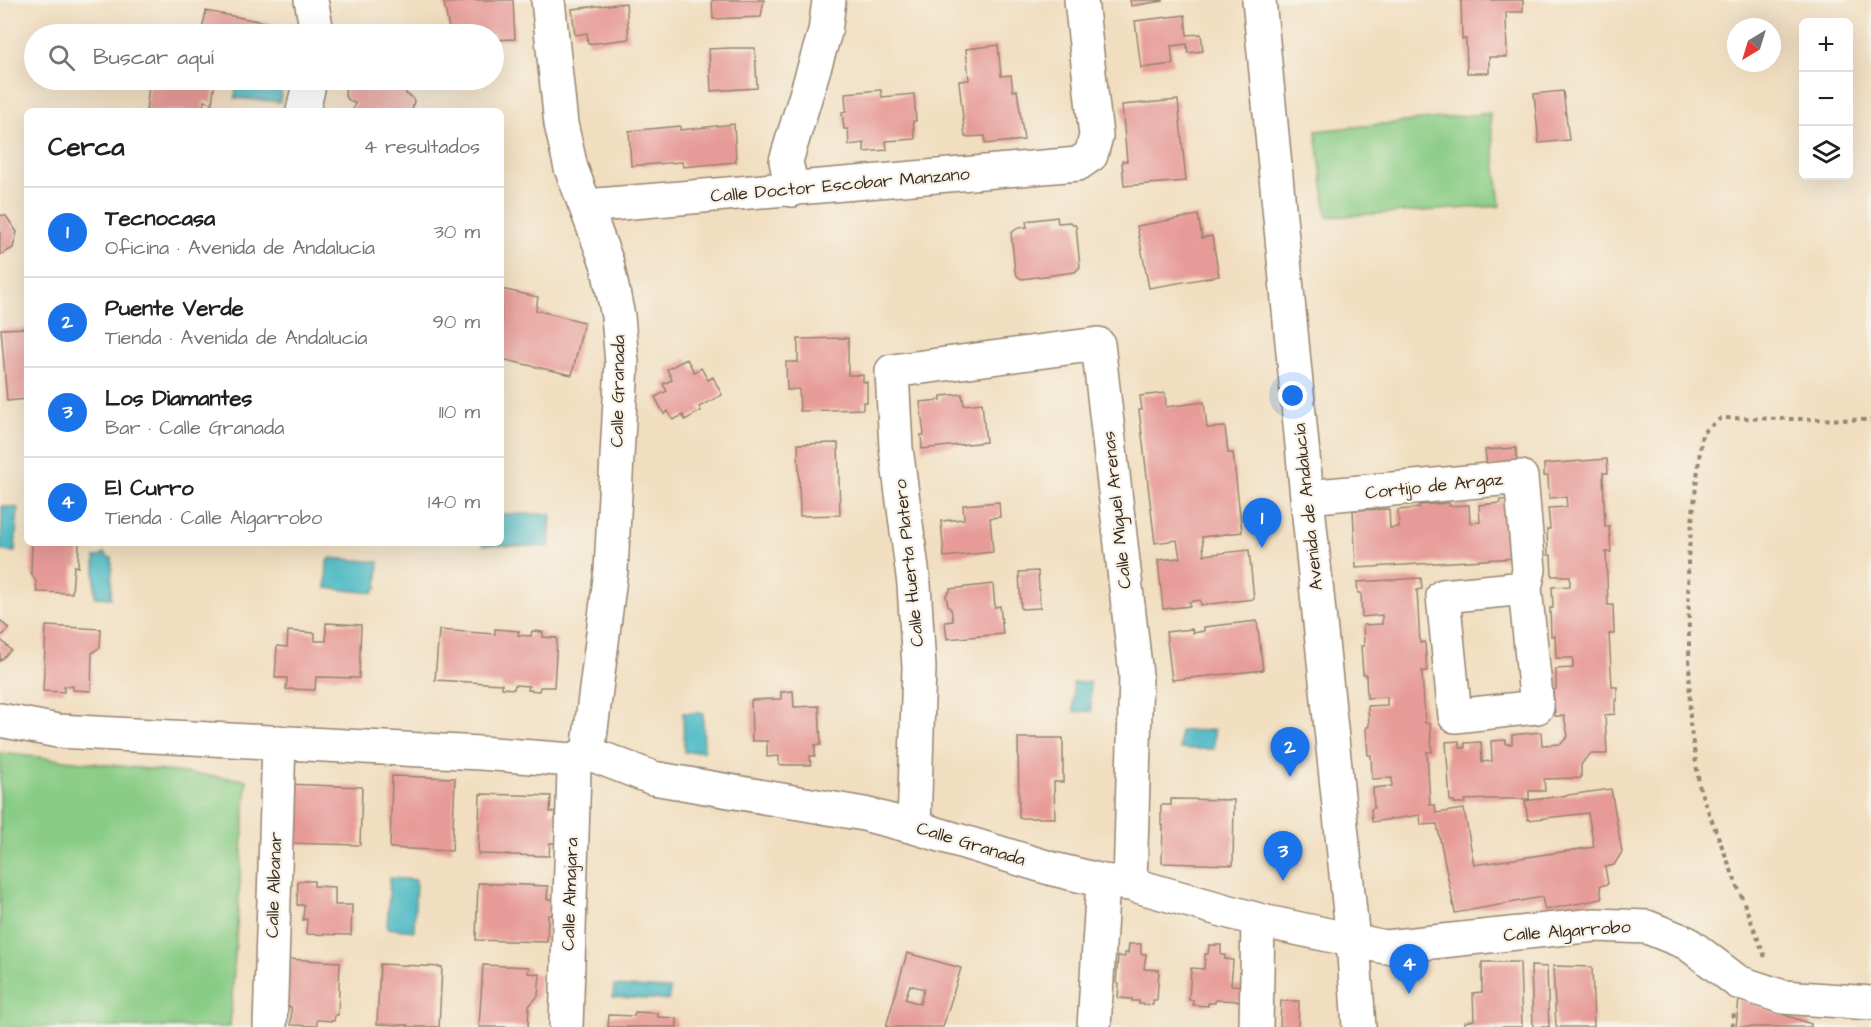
<!DOCTYPE html>
<html lang="es">
<head>
<meta charset="utf-8">
<style>
	:root { --surface:#fff; --page:#f2f2f2; --text:#202124; --muted:#757577; --line:#e0e0e0; --accent:#1a73e8 }
	body { margin:0; font-family:"Architects Daughter",sans-serif; background:var(--page); color:var(--text) }
	.controls { position:absolute; right:18px; top:18px; display:grid; overflow:hidden; border-radius:9px; box-shadow:0 6px 24px #0002 }
	.controls button { width:54px; height:54px; display:grid; place-items:center; padding:0; border:0; border-bottom:2px solid var(--line); background:var(--surface); color:var(--text); font:30px sans-serif }
	.compass { position:absolute; left:1727px; top:18px; width:54px; height:54px; border-radius:50%; background:var(--surface); box-shadow:0 6px 24px #0002; rotate:218deg }
	.you { position:absolute; left:1293px; top:396px; width:21px; height:21px; margin:-15px; border:4px solid #fff; border-radius:50%; background:#1a73e8; box-shadow:0 0 0 9px #1a73e833 }
	.badge { display:grid; place-items:center; width:39px; height:39px; border-radius:50%; background:var(--accent); color:#fff; font-size:20px; font-weight:700 }
	.pin { position:absolute; translate:-50% -50px; filter:drop-shadow(0 2px 3px #0008) }
	.pin::after { content:''; position:absolute; top:32px; width:21px; height:18px; background:inherit; clip-path:polygon(0 0,100% 0,50% 100%) }
	.list { margin:0; padding:0; list-style:none }
	h2 { display:flex; justify-content:space-between; align-items:center; height:78px; margin:0; padding:0 24px; font-size:26px }
	h2 small { font-size:20px; font-weight:400; color:var(--muted) }
	.list li { display:grid; grid-template-columns:39px 1fr auto; gap:18px; align-items:center; box-sizing:border-box; height:90px; padding:0 24px; border-top:2px solid var(--line) }
	.list b { display:block; font-size:22px; white-space:nowrap }
	.list p { margin:0; font-size:20px; white-space:nowrap; color:var(--muted) }
	.list em { font-size:20px; font-style:normal; color:var(--muted) }
	.icon { flex:none; width:33px; height:33px; fill:none; stroke:currentColor; stroke-width:2; stroke-linecap:round; stroke-linejoin:round }
	.map { position:relative; flex:none; width:1871px; height:1027px; overflow:hidden }
	.search { position:absolute; background:var(--surface); box-shadow:0 6px 24px #0002; left:24px; top:24px; width:480px; height:66px; display:flex; align-items:center; gap:15px; box-sizing:border-box; padding:0 21px; border-radius:33px; color:var(--muted); font-size:22px }
	.panel { position:absolute; background:var(--surface); box-shadow:0 6px 24px #0002; left:24px; top:108px; width:480px; height:438px; border-radius:9px }
	.map>svg:first-child { display:block }
</style>
</head>
<body>
<div class="map">
<svg width="1871" height="1027" viewBox="0 0 1871 1027">
	<rect width="100%" height="100%" fill="#f7f3e8"/>
	<filter id="ink" filterUnits="userSpaceOnUse"><feTurbulence type="fractalNoise" baseFrequency=".0167" numOctaves="2"/><feDisplacementMap in="SourceGraphic" scale="12" xChannelSelector="R" yChannelSelector="G"/><feConvolveMatrix kernelMatrix="1 2 1 2 8 2 1 2 1" color-interpolation-filters="sRGB"/></filter>
	<filter id="wash" filterUnits="userSpaceOnUse"><feTurbulence type="fractalNoise" baseFrequency=".008" numOctaves="4" result="noise"/><feDisplacementMap in="SourceGraphic" scale="24" xChannelSelector="R" yChannelSelector="G"/><feGaussianBlur stdDeviation="1.35" result="paint"/><feColorMatrix in="noise" values="0 0 0 0 0 0 0 0 0 0 0 0 0 0 0 0 0 1.4 0 .05"/><feComposite in="paint" operator="in"/></filter>
	<g filter="url(#wash)">
		<rect width="100%" height="100%" fill="#f1dec0"/>
		<path fill="#89cc85" stroke="#627b52" stroke-width="1.5" d="M1490,113L1500,206L1327,217L1316,131Z
			M0,753L247,780L230,1027H0Z"/>
		<path fill="#4bb9c4" stroke="#437271" stroke-width="1.5" d="M237,80L282,84L280,102L235,98Z
			M2,506L18,508L15,552L1,551Z
			M501,514H551L549,547L483,545V543H501Z
			M104,553L108,557L112,558L111,598L95,597V557H100Z
			M330,558L379,562L377,589H374V593L326,588L327,561H330Z
			M1090,682L1091,711L1074,712L1073,683Z
			M683,713H703L704,751L684,752Z
			M1214,730V749H1180V731Z
			M390,878L416,880L414,931L387,928Z
			M614,986L670,989L669,1000L613,997Z"/>
		<g id="blocks">
			<path fill="#e79b98" fill-rule="evenodd" d="M465,0H513L515,39L494,40V34H450L444,3L465,2Z
				M712,0H764L761,17L713,19Z
				M1130,0H1163V1L1131,6Z
				M1461,0H1523V12H1506L1507,57H1489V73H1467L1466,39H1462Z
				M626,3L629,39L588,44L587,33L575,35L572,9Z
				M206,11L279,25L278,34H201Z
				M1185,15L1187,35L1201,34L1203,51L1188,53L1187,44L1171,46L1173,64L1141,68L1135,21Z
				M998,45L1001,76L1011,75L1013,91L1017,90L1024,140L985,144V136L965,137L959,81L969,80L966,49Z
				M730,48H755L757,88L711,91L709,49Z
				M165,80H202L215,81L212,103L204,101L203,111H146L149,85L164,87Z
				M346,80H406V94L412,97L414,101L412,111H353L355,103L351,102L345,96Z
				M881,90L882,97L914,94L916,121H913L915,139L886,141L887,150L864,152V143L849,145L848,129H844L842,112L846,111L845,93Z
				M1563,91L1569,140L1539,143L1534,94Z
				M1178,100L1186,181L1124,186L1122,161H1127L1122,105Z
				M734,124L736,162L683,167L682,162L631,166L629,131L680,126V130Z
				M0,215L6,216L17,232L13,248L0,255Z
				M1198,215L1202,238L1212,236L1219,276L1149,288L1137,226Z
				M1057,217L1058,223L1070,222L1076,226L1080,267L1075,272L1022,279L1018,277L1015,271L1011,233L1018,228L1027,227L1026,221Z
				M501,289L538,297L536,310L584,322L572,375L501,359Z
				M27,328V399L7,401L1,329Z
				M848,338V375H863V382H867V402H863V409L800,411L799,389L787,390L786,362H798V339Z
				M687,359L694,372L701,368L708,380L713,377L722,395L699,407L701,411L685,420L683,415L673,420L668,411L664,414L655,397L667,391L663,384L672,380L667,369Z
				M1165,393L1166,407L1204,402L1207,428L1225,427L1228,453H1233L1242,532L1202,537L1204,555L1249,550L1254,599L1201,605L1200,600L1189,602L1190,606L1163,609L1158,560L1180,558L1177,540L1155,543L1139,410H1142L1140,396Z
				M962,394L964,405L982,403L986,442L922,449L921,435H924L920,402L941,400V396Z
				M838,443L840,515L800,516L798,444Z
				M1516,448L1517,466L1487,468L1485,450Z
				M1607,459L1608,473H1603L1605,527L1609,526L1611,552H1606L1608,605H1613L1614,634H1609L1612,687H1617V701H1615V714L1605,715L1607,754H1591L1586,758L1581,765V778L1544,779L1545,791H1529V799H1489L1465,800V803H1454V801H1450L1446,742L1459,741L1460,748H1465V743L1481,742L1482,762L1492,761L1491,741L1506,740V744H1512V735L1541,732L1542,745L1561,744L1568,736L1564,716H1555L1553,690L1556,689V669L1573,668V658H1556L1555,636H1551L1550,608H1553L1552,587L1570,586V576H1552L1551,555H1548L1547,529H1550L1548,508L1567,507L1566,497L1549,498L1548,476H1544V464Z
				M1500,500H1513L1516,558L1356,568L1353,510L1389,509L1390,528L1399,527L1398,510L1419,508V505L1449,503V506L1469,505L1470,523L1480,522L1479,505L1500,503Z
				M999,502L1000,517L990,518L993,552L944,557L941,521L964,519L963,505Z
				M32,543H79L78,567L74,566L72,593L37,592L36,582L31,573Z
				M1038,571L1040,608L1021,609L1019,572Z
				M1421,578L1422,589L1417,590L1420,643L1425,642L1427,671H1422L1425,723L1430,724L1432,752H1427L1430,805H1435L1436,813L1464,809L1474,865L1594,847L1588,813L1528,820L1525,801L1611,789L1622,852L1614,865L1605,867L1608,884L1600,886L1602,899L1545,910L1542,897L1455,913L1437,824L1421,825L1420,815L1372,822L1371,809L1374,808L1373,788L1392,786V778L1372,779L1371,755H1368L1366,727H1369L1368,706L1387,705V697L1367,698L1366,674H1363L1361,646H1364L1363,625L1382,624V615L1362,617L1361,593H1358L1357,582Z
				M993,584L995,607L1000,606L1003,634L947,639L945,622L953,621L951,609L948,606L946,595L950,591V589Z
				M0,620L9,629L0,637Z
				M1257,621L1263,670L1172,680L1166,632L1192,629L1193,633L1204,631V627Z
				M326,623L361,625L359,678L316,677L315,690L286,689L287,678H275L277,646L287,647L288,631L315,633V641H326Z
				M46,626L101,629L100,647L92,653L91,691L73,690V686H64V692L43,691Z
				M495,629L519,631L518,635L531,636L532,631L543,632V637L557,638L554,687H540L539,691L528,690L529,686L515,685L514,689L502,688V684L435,680L439,630L495,634Z
				M0,639L11,650L0,661Z
				M793,691L794,707L819,706L821,745H815V756H810L811,765H779V756L767,757V741H752L751,700L781,699V692Z
				M1018,738H1063V782H1054L1055,818H1019Z
				M392,776L455,778L452,851L390,848Z
				M285,784L362,787L360,845L283,843Z
				M480,794L551,796L550,812H557L556,843H550L549,856L478,854Z
				M1171,799L1234,800L1233,865L1162,863L1163,825H1161V805H1171Z
				M298,881H314V886L335,887V905H352L351,935L306,934L307,919L303,920L304,905H297Z
				M478,883L548,886L547,899H554L553,915H548L547,942L476,940Z
				M1129,944H1141V954H1146L1144,969L1159,970L1157,1000H1153V1005L1139,1004V1001H1132V999L1118,998L1119,984L1116,983L1118,956L1125,957V953H1128Z
				M1209,945H1221V955H1225V959L1233,960L1231,985L1246,986L1245,1001L1215,1000V1003H1208V1006L1193,1005V1000H1189L1191,968L1204,969L1205,954H1208Z
				M907,953L961,968L943,1027H886ZM910,985L924,989L920,1004L905,999Z
				M287,959L340,962L338,1015H335L334,1021L317,1020V1026L291,1025V1007L281,1006Z
				M1482,962H1520L1522,1027H1465V1022L1474,1020L1473,993L1482,992Z
				M380,964L442,967L439,1027H407L408,1025L377,1024Z
				M483,965L529,967L528,973L540,974L538,996L529,1006L528,1027H479Z
				M1531,966L1547,967L1549,1027H1533Z
				M1553,966L1592,967L1594,1027H1556Z
				M1739,999L1811,1024V1027H1736Z
				M1281,1001H1299L1298,1027H1280Z
				M635,1012L658,1013V1017L677,1018V1027H608L609,1015L634,1016Z"/>
		</g>
	</g>
	<g filter="url(#ink)">
		<use href="#blocks" fill-opacity="0" stroke="#96846f" stroke-width="1.5"/>
		<g fill="none" stroke-linecap="round" stroke-linejoin="round">
			<defs>
				<path id="minor" d="M311,0L316,26L315,34
					M548,0L561,124L571,168L607,263L618,316L622,363L611,570L588,753
					M1259,0L1307,497L1353,941L1359,1027
					M303,111L310,80
					M792,190L786,161L825,32L829,0
					M586,206L1078,164L1091,155L1096,136L1081,0
					M1307,497L1521,477L1529,570L1525,588L1537,707L1455,716L1443,596L1525,588
					M0,720L58,731L480,753L572,760L588,753L653,778L864,814L914,827L1053,869L1103,881L1130,884L1262,921L1385,947L1595,925L1647,927L1687,943L1738,982L1783,997L1871,1003
					M914,827L919,667L914,584L896,448L892,371L1098,344L1136,675L1130,884
					M270,1027L279,742
					M566,1027L574,771L572,760
					M1094,1027L1103,881
					M1256,1027L1258,920"/>
			</defs>
			<use href="#minor" stroke="#96846f" stroke-width="36"/>
			<path stroke="#96846f" stroke-width="4" stroke-dasharray="4.5 4.5" stroke-linecap="butt" d="M1765,957L1700,790L1690,723L1688,558L1702,433L1721,418L1871,420
				M1732,1027L1734,1013"/>
			<use href="#minor" stroke="#fff" stroke-width="33"/>
		</g>
	</g>
	<g text-anchor="middle" dominant-baseline="central" stroke-width="4.5" stroke-linejoin="round" paint-order="stroke">
		<g font-size="18" fill="#3b2a1e" stroke="#f7f3e8">
			<text transform="translate(840 185) rotate(-5)">Calle Doctor Escobar Manzano</text>
			<text transform="translate(618 391) rotate(-89)">Calle Granada</text>
			<text transform="translate(1434 486) rotate(-6)">Cortijo de Argaz</text>
			<text transform="translate(1308 507) rotate(-96)">Avenida de Andalucía</text>
			<text transform="translate(1117 510) rotate(-96)">Calle Miguel Arenas</text>
			<text transform="translate(909 563) rotate(-96)">Calle Huerta Platero</text>
			<text transform="translate(971 844) rotate(17)">Calle Granada</text>
			<text transform="translate(274 885) rotate(-88)">Calle Albanar</text>
			<text transform="translate(570 894) rotate(-88)">Calle Almajara</text>
			<text transform="translate(1567 931) rotate(-4)">Calle Algarrobo</text>
		</g>
	</g>
</svg>
<div class="controls">
<button>+</button>
<button>−</button>
<button><svg class="icon" aria-label="layers" viewBox="0 0 24 24"><path d="M12 4l9 5-9 5-9-5zM3 14l9 5 9-5"/></svg></button>
</div>
<svg class="compass" viewBox="-18 -18 36 36"><path d="M0-13l5 13h-10z" fill="#e53935"/><path d="M0 13l5-13h-10z" fill="#757577"/></svg>
<div class="you"></div>
<div class="pin badge" style="left:1262px;top:548px">1</div>
<div class="pin badge" style="left:1290px;top:777px">2</div>
<div class="pin badge" style="left:1283px;top:881px">3</div>
<div class="pin badge" style="left:1409px;top:994px">4</div>
<div class="search"><svg class="icon" aria-label="search" viewBox="0 0 24 24"><circle cx="10" cy="10" r="6"/><path d="M15 15l6 6"/></svg>Buscar aquí</div>
<section class="panel">
<h2>Cerca<small>4 resultados</small></h2>
<ul class="list">
<li><span class="badge">1</span><div><b>Tecnocasa</b><p>Oficina · Avenida de Andalucía</p></div><em>30 m</em></li>
<li><span class="badge">2</span><div><b>Puente Verde</b><p>Tienda · Avenida de Andalucía</p></div><em>90 m</em></li>
<li><span class="badge">3</span><div><b>Los Diamantes</b><p>Bar · Calle Granada</p></div><em>110 m</em></li>
<li><span class="badge">4</span><div><b>El Curro</b><p>Tienda · Calle Algarrobo</p></div><em>140 m</em></li>
</ul>
</section>
</div>
</body>
</html>
